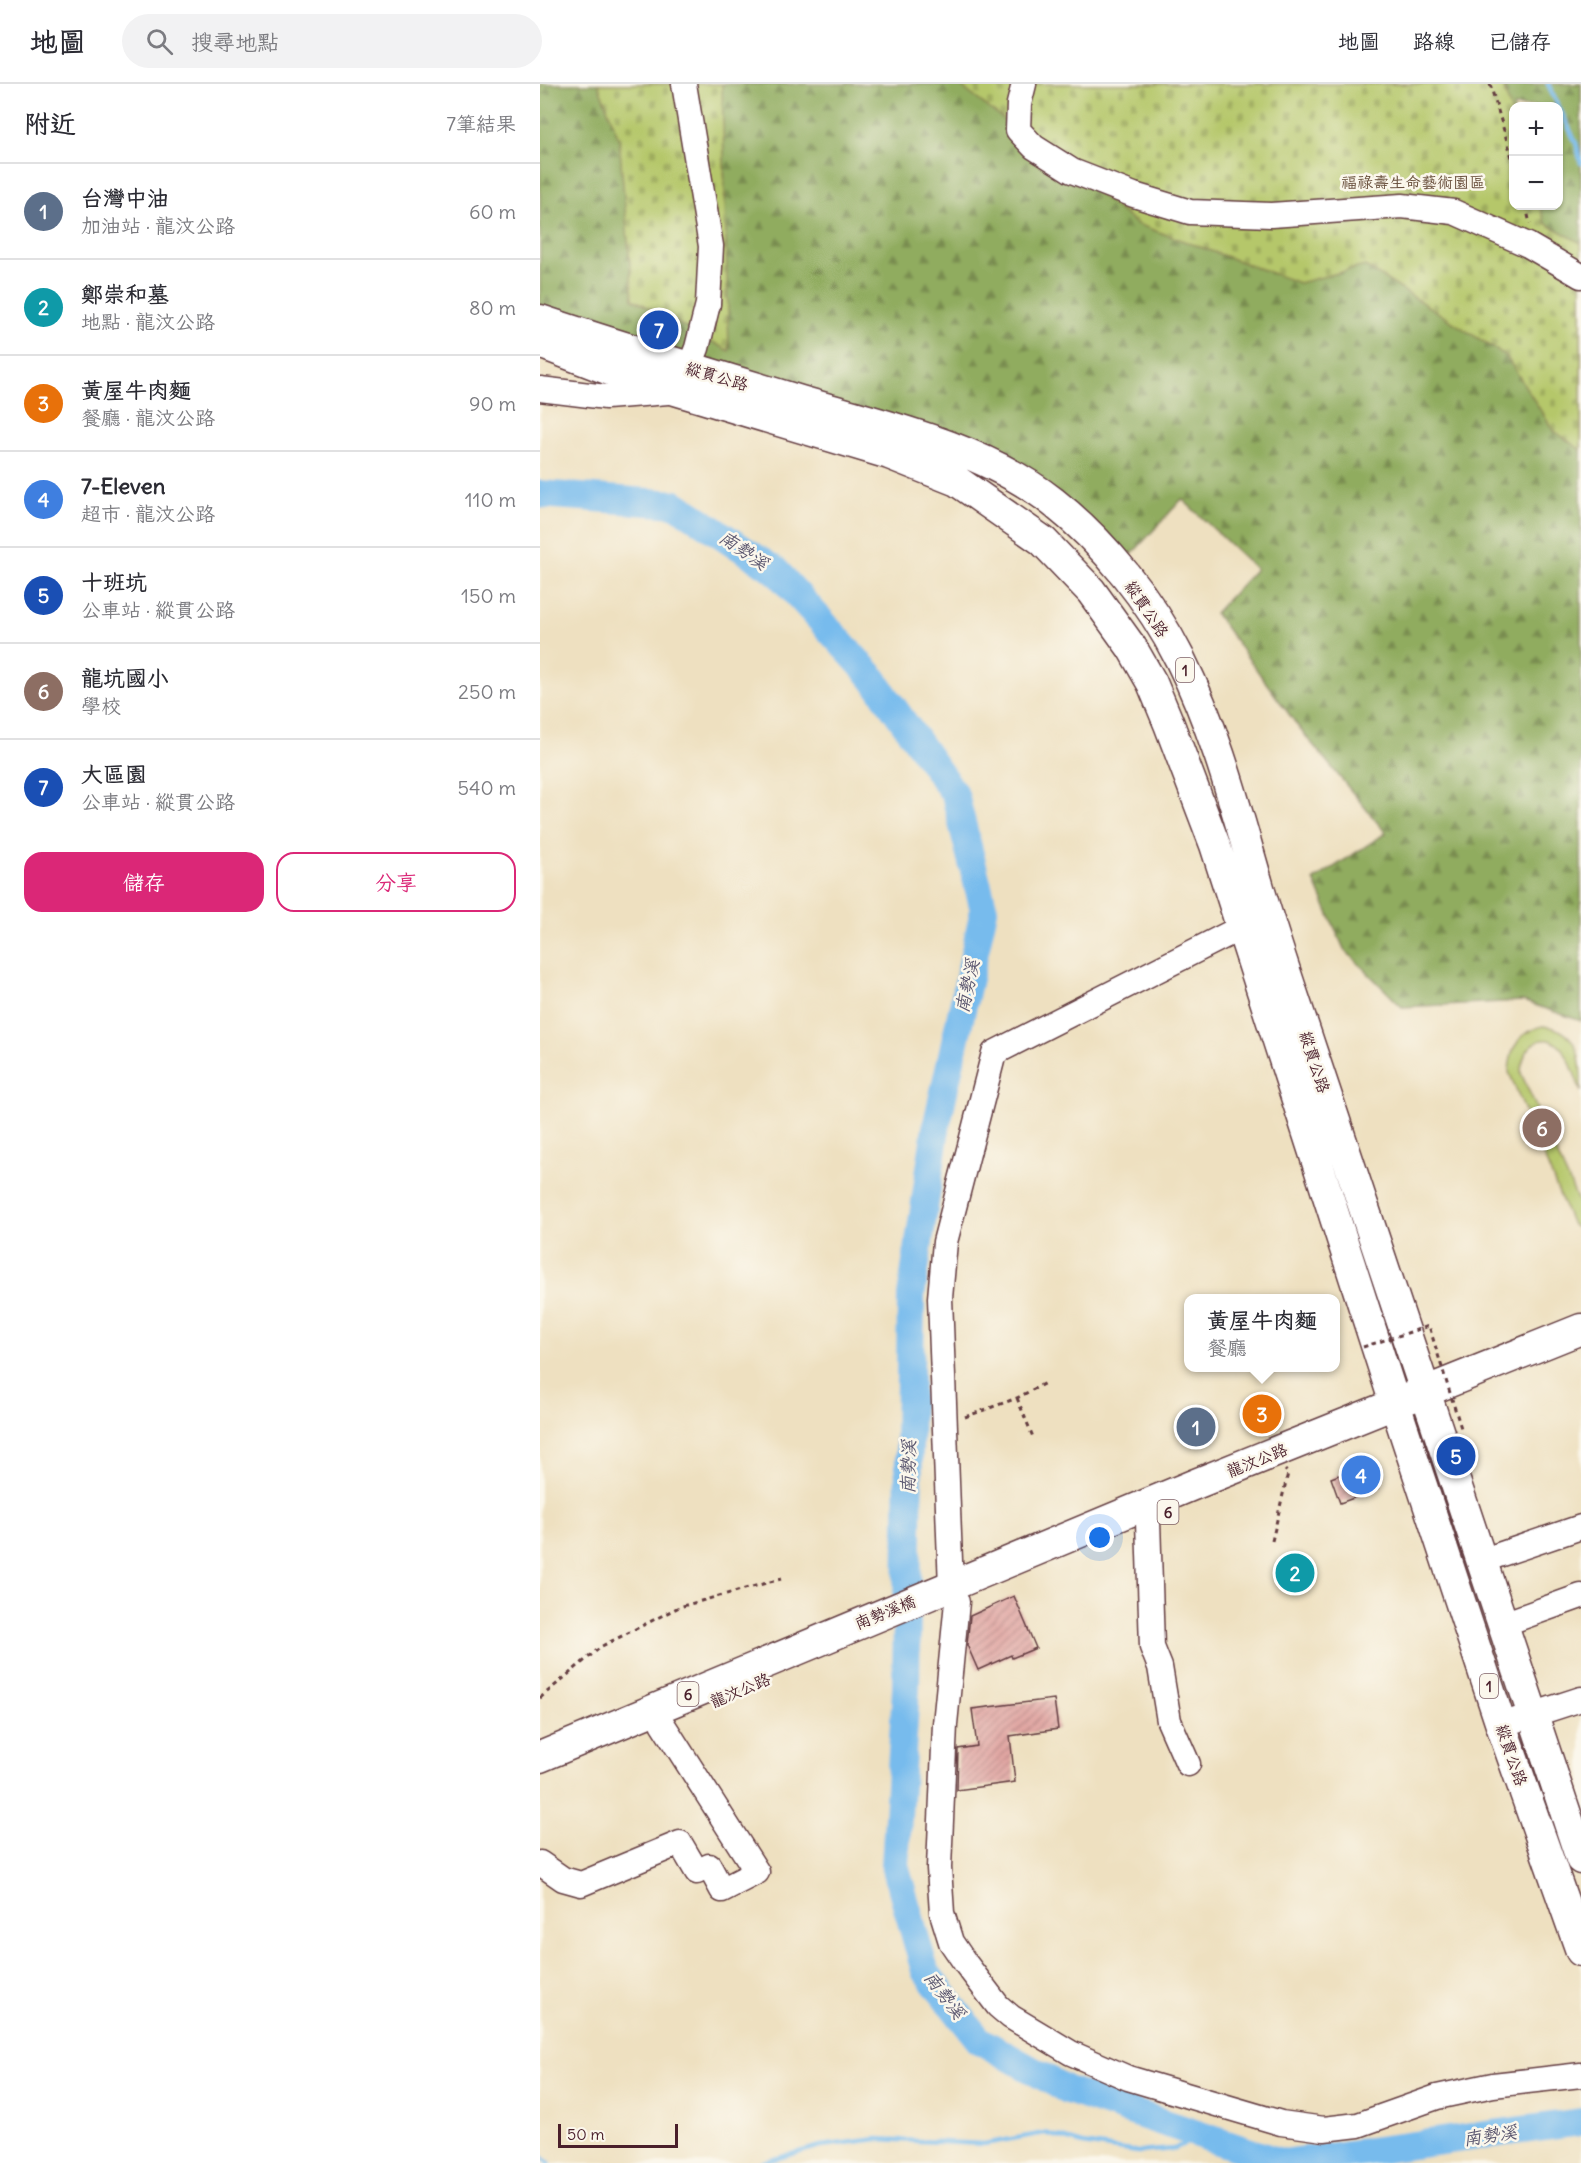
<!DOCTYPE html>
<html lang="zh-TW">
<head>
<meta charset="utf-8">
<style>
	:root { --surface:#fff; --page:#f2f2f3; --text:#2b2b33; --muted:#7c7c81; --line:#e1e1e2; --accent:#db2777 }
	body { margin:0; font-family:Delius,"LXGW WenKai TC",sans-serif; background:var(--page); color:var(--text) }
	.controls { position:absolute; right:18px; top:18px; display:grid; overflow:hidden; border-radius:12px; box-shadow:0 2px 4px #0004 }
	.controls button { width:54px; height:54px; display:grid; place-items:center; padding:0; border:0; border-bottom:2px solid var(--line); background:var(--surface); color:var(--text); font:30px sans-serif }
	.scale { position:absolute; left:18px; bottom:15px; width:120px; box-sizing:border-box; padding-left:6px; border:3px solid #4a1f2b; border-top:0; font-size:16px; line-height:21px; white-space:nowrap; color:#4a1f2b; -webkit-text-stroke:4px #fbf7ec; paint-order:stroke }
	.you { position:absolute; left:560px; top:1454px; width:21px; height:21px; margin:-15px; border:4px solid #fff; border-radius:50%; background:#1a73e8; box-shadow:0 0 0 9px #1a73e833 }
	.badge { display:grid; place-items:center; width:39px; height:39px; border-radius:50%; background:var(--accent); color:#fff; font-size:20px; font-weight:700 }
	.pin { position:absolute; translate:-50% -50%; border:3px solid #fff; box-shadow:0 2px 6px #0006 }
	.popup { position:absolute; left:644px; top:1210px; width:156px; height:78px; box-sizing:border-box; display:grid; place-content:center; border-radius:12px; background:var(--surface); filter:drop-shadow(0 2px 4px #0005); font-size:20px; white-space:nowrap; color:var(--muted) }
	.popup b { font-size:22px; color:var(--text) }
	.popup::after { content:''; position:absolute; left:50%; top:100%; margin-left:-12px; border:12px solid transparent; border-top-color:var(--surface) }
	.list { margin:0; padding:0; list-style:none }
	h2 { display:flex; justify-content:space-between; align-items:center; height:78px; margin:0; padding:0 24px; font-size:26px }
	h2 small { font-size:20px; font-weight:400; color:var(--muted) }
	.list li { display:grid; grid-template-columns:39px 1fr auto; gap:18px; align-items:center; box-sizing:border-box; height:96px; padding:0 24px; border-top:2px solid var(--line) }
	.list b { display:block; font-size:22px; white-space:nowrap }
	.list p { margin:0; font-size:20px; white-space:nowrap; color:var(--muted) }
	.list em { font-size:20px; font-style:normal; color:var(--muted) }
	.actions { display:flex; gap:12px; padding:18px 24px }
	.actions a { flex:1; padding:14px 0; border:2px solid var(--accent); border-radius:18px; text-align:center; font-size:21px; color:var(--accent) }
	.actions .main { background:var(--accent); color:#fff }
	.icon { flex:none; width:33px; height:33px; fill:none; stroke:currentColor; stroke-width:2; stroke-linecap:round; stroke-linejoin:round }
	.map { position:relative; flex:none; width:1041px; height:2079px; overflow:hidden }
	header { display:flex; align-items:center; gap:36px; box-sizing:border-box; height:84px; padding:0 30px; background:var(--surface); border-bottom:2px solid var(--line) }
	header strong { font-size:28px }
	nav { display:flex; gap:33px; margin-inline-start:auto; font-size:21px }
	.search { width:420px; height:54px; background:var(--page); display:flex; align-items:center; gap:15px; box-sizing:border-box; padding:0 21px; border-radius:33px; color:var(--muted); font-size:22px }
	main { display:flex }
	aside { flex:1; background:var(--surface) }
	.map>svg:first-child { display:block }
</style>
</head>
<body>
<header>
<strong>地圖</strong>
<div class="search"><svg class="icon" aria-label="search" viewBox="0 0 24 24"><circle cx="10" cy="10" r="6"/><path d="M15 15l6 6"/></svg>搜尋地點</div>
<nav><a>地圖</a><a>路線</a><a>已儲存</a></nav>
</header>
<main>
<aside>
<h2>附近<small>7筆結果</small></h2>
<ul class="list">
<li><span class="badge" style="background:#5c6f8a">1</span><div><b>台灣中油</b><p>加油站 · 龍汶公路</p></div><em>60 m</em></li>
<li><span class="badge" style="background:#0f9aa8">2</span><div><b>鄭崇和墓</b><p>地點 · 龍汶公路</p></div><em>80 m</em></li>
<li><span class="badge" style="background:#e8710a">3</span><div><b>黃屋牛肉麵</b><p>餐廳 · 龍汶公路</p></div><em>90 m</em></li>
<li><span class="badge" style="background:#3f7fe0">4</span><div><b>7-Eleven</b><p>超市 · 龍汶公路</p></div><em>110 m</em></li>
<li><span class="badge" style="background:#1a4fb4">5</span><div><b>十班坑</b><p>公車站 · 縱貫公路</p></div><em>150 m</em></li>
<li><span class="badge" style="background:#8d6e63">6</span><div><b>龍坑國小</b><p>學校</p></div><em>250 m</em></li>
<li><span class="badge" style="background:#1a4fb4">7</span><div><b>大區園</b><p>公車站 · 縱貫公路</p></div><em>540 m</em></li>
</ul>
<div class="actions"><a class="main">儲存</a><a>分享</a></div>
</aside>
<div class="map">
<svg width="1041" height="2079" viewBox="0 0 1041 2079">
	<defs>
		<pattern id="forest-firs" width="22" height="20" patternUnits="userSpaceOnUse" patternTransform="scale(1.5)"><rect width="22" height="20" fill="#90ac5f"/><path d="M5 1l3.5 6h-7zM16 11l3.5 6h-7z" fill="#788b4f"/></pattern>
		<pattern id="cemetery-stones" width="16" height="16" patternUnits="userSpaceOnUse" patternTransform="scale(1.5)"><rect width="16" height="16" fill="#b5c76b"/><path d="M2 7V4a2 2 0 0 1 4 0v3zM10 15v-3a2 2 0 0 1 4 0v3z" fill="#9daa5d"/></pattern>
		<pattern id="building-hatch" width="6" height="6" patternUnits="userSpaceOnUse" patternTransform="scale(1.5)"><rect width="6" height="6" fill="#dfa29f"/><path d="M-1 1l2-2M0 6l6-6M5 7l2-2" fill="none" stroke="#b78382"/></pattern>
	</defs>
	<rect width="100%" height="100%" fill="#fbf7ec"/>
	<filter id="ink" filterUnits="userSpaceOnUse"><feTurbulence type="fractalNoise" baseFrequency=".0167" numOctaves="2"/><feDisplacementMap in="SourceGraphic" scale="12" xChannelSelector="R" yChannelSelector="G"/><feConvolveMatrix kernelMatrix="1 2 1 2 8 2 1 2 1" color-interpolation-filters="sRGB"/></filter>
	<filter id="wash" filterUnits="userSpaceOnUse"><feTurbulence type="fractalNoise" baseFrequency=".008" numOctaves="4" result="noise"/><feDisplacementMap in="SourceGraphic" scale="24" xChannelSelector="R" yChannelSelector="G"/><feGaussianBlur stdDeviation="1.35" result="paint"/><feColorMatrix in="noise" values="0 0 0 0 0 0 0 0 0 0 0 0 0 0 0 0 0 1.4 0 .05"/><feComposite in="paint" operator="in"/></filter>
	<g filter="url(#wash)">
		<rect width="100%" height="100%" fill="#eee0c0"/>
		<path fill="url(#forest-firs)" stroke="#6d6645" stroke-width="1.5" fill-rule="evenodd" d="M0,0H1041V937L983,917L862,923L804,865L774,796L846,749L760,645L675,529L716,485L642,415L580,483L479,400L0,232ZM974,22H1018V122H974Z"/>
		<path fill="url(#cemetery-stones)" stroke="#80734b" stroke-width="1.5" d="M58,0H182L189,267L93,215L79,55Z
			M418,0H963L973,35L974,122H1000L1005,139L1041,159V366L1013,346L966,272L825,182L759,199L597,140Z"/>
		<path fill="#b5c76b" stroke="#80734b" stroke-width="1.5" d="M1003,942C1041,946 1041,975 1041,1008C1036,995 1031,976 1022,965C1002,942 981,966 981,989L1041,1124V1146L1032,1141L969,988C970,965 979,947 1003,942Z"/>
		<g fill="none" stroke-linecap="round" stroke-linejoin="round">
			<path stroke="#77bbed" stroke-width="4.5" d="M1008,0L1036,59L1041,79
				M0,2072L10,2079
				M220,2079L281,2062L337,2055L444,2060L505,2049L543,2060L598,2068L633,2065L663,2052"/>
			<path stroke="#77bbed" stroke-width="28" d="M0,410L135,420L236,487L332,593L415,711L444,826L396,1044L371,1212L366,1605L355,1781L385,1887L439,1956L527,2006L743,2079L1041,2038"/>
		</g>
		<g id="blocks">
			<path fill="url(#building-hatch)" d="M829,1380L838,1405L800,1419L791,1394Z
				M474,1512L496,1564L472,1574L471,1571L438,1586L427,1561L430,1532Z
				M514,1615L518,1645L470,1652L475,1698L417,1706L418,1665L437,1662L432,1625Z"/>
		</g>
	</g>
	<g filter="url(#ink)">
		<use href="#blocks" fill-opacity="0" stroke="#633c41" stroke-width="1.5"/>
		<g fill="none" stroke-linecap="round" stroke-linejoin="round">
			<defs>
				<path id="minor" d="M484,0L479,20L478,46L494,63L532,87L594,111L650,128L731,131L862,122L914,128L988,161L1041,192
					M0,305L66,313L140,307L157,264L168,220L171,162L144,0
					M608,1437L612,1563L620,1583L629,1637L648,1680
					M941,1477L1041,1443
					M411,1503L400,1214L405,1158L454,969L716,836
					M417,1518L405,1640L399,1784L402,1829L411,1858L426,1880L458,1922L471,1933L531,1969L588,1994L741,2039L784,2045L818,2041L897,2013L953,2001L1041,1991
					M963,1540L1041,1512
					M961,1641L1041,1615
					M0,1779L23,1795L41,1800L140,1759L157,1788L169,1782L182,1806L217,1788L122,1639"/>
				<path id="major" d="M0,236C87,265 174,291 261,317C344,341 445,364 513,418C564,458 611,517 640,575C677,649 696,725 719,804C735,859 754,913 772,968C860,1237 950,1506 1041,1775
					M0,259L75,288L349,370L417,397L503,457L551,507L592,564L612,599L629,640L675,761L855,1320L961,1641L1041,1867
					M0,1673L653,1401L1041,1245"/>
			</defs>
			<use href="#minor" stroke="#633c41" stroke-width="27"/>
			<use href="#major" stroke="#633c41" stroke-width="33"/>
			<path stroke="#633c41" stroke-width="3" stroke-dasharray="4.5 4.5" stroke-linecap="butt" d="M950,0L974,80
				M986,122L990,140
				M477,1314L493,1353
				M425,1333L477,1314L507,1298
				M732,1457L748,1389L745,1386
				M0,1614L62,1562L139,1523L241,1495"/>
			<use href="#minor" stroke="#fff" stroke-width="24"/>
			<use href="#major" stroke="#fff" stroke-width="30"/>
			<path stroke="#633c41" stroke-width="3" stroke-dasharray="4.5 4.5" stroke-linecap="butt" d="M823,1263L889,1242L921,1344"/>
		</g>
	</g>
	<g text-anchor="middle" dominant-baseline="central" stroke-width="5" stroke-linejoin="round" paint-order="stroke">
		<g fill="#fbf7ec" stroke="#7f6065" stroke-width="1.5">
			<rect x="636" y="574" width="18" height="24" rx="4.5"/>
			<rect x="617.5" y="1416" width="21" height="24" rx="4.5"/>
			<rect x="940" y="1590" width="18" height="24" rx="4.5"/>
			<rect x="137.5" y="1598" width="21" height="24" rx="4.5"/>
		</g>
		<g font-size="15" font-weight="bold" fill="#4a1f2b">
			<text x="645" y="586">1</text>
			<text x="628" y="1428">6</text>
			<text x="949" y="1602">1</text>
			<text x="148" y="1610">6</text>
		</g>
		<g font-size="16" fill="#6a513e" stroke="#fbf7ec">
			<text x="873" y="98">福祿壽生命藝術園區</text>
		</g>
		<g font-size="16" fill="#4a1f2b" stroke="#fbf7ec">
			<text transform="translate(177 292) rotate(16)">縱貫公路</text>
			<text transform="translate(607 525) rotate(56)">縱貫公路</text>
			<text transform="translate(775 978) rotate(72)">縱貫公路</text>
			<text transform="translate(717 1376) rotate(-22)">龍汶公路</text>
			<text transform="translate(345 1528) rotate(-22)">南勢溪橋</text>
			<text transform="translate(200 1606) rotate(-23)">龍汶公路</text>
			<text transform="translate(972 1671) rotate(71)">縱貫公路</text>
		</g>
		<g font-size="18" font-style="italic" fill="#5a566f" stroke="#fbf7ec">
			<text transform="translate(204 466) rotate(34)">南勢溪</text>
			<text transform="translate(427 902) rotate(-78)">南勢溪</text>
			<text transform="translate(368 1383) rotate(-89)">南勢溪</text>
			<text transform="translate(405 1911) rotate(53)">南勢溪</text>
			<text transform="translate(950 2051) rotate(-8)">南勢溪</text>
		</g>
	</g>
</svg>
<div class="controls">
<button>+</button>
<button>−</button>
</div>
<div class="scale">50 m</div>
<div class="you"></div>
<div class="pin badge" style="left:656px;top:1343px;background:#5c6f8a">1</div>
<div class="pin badge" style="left:755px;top:1489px;background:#0f9aa8">2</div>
<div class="pin badge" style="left:722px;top:1330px;background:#e8710a">3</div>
<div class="popup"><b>黃屋牛肉麵</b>餐廳</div>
<div class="pin badge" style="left:821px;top:1391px;background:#3f7fe0">4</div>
<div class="pin badge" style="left:916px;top:1372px;background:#1a4fb4">5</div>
<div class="pin badge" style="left:1002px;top:1044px;background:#8d6e63">6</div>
<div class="pin badge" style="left:119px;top:246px;background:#1a4fb4">7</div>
</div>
</main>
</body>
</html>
